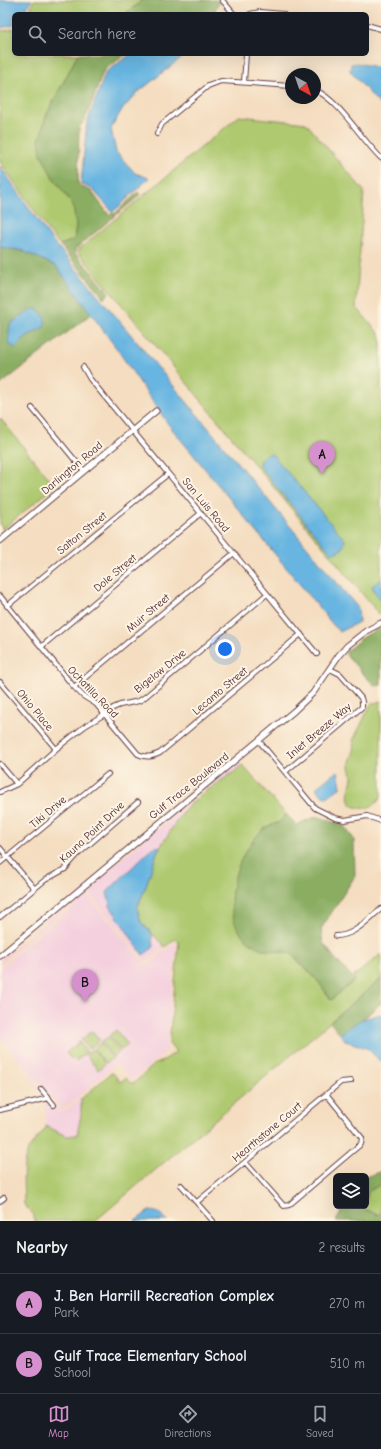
<!DOCTYPE html>
<html lang="en">
<head>
<meta charset="utf-8">
<style>
	:root { --surface:#171b24; --page:#242831; --text:#f1f3f6; --muted:#9ea1a6; --line:#363941; --accent:#d690ce }
	body { margin:0; font-family:"Comic Neue",sans-serif; background:var(--page); color:var(--text) }
	.controls { position:absolute; right:12px; bottom:12px; display:grid; overflow:hidden; border-radius:6px; box-shadow:0 4px 16px #0002 }
	.controls button { width:36px; height:36px; display:grid; place-items:center; padding:0; border:0; border-bottom:1px solid var(--line); background:var(--surface); color:var(--text); font:20px sans-serif }
	.compass { position:absolute; left:285px; top:68px; width:36px; height:36px; border-radius:50%; background:var(--surface); box-shadow:0 4px 16px #0002; rotate:140deg }
	.you { position:absolute; left:225px; top:649px; width:14px; height:14px; margin:-10px; border:3px solid #fff; border-radius:50%; background:#1a73e8; box-shadow:0 0 0 6px #1a73e833 }
	.badge { display:grid; place-items:center; width:26px; height:26px; border-radius:50%; background:var(--accent); color:#111; font-size:13px; font-weight:700 }
	.pin { position:absolute; translate:-50% -33px; filter:drop-shadow(0 1px 2px #0008) }
	.pin::after { content:''; position:absolute; top:21px; width:14px; height:12px; background:inherit; clip-path:polygon(0 0,100% 0,50% 100%) }
	.list { margin:0; padding:0; list-style:none }
	h2 { display:flex; justify-content:space-between; align-items:center; height:52px; margin:0; padding:0 16px; font-size:17px }
	h2 small { font-size:13px; font-weight:400; color:var(--muted) }
	.list li { display:grid; grid-template-columns:26px 1fr auto; gap:12px; align-items:center; box-sizing:border-box; height:60px; padding:0 16px; border-top:1px solid var(--line) }
	.list b { display:block; font-size:15px; white-space:nowrap }
	.list p { margin:0; font-size:13px; white-space:nowrap; color:var(--muted) }
	.list em { font-size:13px; font-style:normal; color:var(--muted) }
	.icon { flex:none; width:22px; height:22px; fill:none; stroke:currentColor; stroke-width:2; stroke-linecap:round; stroke-linejoin:round }
	.map { position:relative; flex:none; width:381px; height:1221px; overflow:hidden }
	.search { position:absolute; background:var(--surface); box-shadow:0 4px 16px #0002; left:12px; right:12px; top:12px; height:44px; display:flex; align-items:center; gap:10px; box-sizing:border-box; padding:0 14px; border-radius:6px; color:var(--muted); font-size:15px }
	.sheet { height:172px; background:var(--surface) }
	nav { display:flex; justify-content:space-around; align-items:center; box-sizing:border-box; height:56px; border-top:1px solid var(--line); background:var(--surface); font-size:11px; color:var(--muted) }
	nav a { display:grid; justify-items:center; gap:2px }
	nav .on { color:var(--accent) }
	.map>svg:first-child { display:block }
</style>
</head>
<body>
<div class="map">
<svg width="381" height="1221" viewBox="0 0 381 1221">
	<rect width="100%" height="100%" fill="#fcf5e5"/>
	<filter id="ink" filterUnits="userSpaceOnUse"><feTurbulence type="fractalNoise" baseFrequency=".025" numOctaves="2"/><feDisplacementMap in="SourceGraphic" scale="8" xChannelSelector="R" yChannelSelector="G"/><feConvolveMatrix kernelMatrix="1 2 1 2 8 2 1 2 1" color-interpolation-filters="sRGB"/></filter>
	<filter id="wash" filterUnits="userSpaceOnUse"><feTurbulence type="fractalNoise" baseFrequency=".012" numOctaves="4" result="noise"/><feDisplacementMap in="SourceGraphic" scale="16" xChannelSelector="R" yChannelSelector="G"/><feGaussianBlur stdDeviation="0.9" result="paint"/><feColorMatrix in="noise" values="0 0 0 0 0 0 0 0 0 0 0 0 0 0 0 0 0 1.4 0 .05"/><feComposite in="paint" operator="in"/></filter>
	<g filter="url(#wash)">
		<rect width="100%" height="100%" fill="#f4ddc0"/>
		<path fill="#f4cfde" d="M239,762L242,765L234,772L203,793L176,822L161,846L152,848L140,949L143,955L153,948L152,934L165,947L146,962L89,893H85L0,964V960L77,895Z
			M87,895L146,966L177,941L166,1051L132,1081L117,1064L62,1110L0,1037V968Z
			M28,1075L60,1112H64L82,1097L81,1099V1115L77,1135L66,1136L46,1126L45,1098L31,1082Z"/>
		<path fill="#aec96f" stroke="#7c744d" d="M34,0H143L125,14H30L31,12V6Z
			M14,28V54H78L46,116L52,176L73,205L76,225L74,240L60,245L50,233L0,162V31L10,30Z
			M239,116L306,123L364,191L356,307L381,336V612L379,614L77,251Z
			M0,418L55,486L3,529L0,525Z
			M381,701V798C376,804 368,810 359,808C341,804 351,788 352,777C352,772 349,767 350,762C352,754 357,749 353,741L371,704Z
			M242,765L286,814L280,822L264,828L262,949L292,954L318,981L331,1000L355,980L352,978L381,954V979L95,1221H34V1215L24,1205C24,1190 21,1167 27,1153C31,1143 40,1136 46,1128V1126L66,1136L77,1135L81,1115V1099L111,1073H113L120,1082L126,1078L130,1083H134L155,1064L161,1062L176,1052L169,1044L179,941L175,939L165,947L141,922L137,908L146,886L157,852L176,822L190,804L203,793L234,772Z
			M116,1030L128,1045L121,1050L109,1036Z
			M92,1031L100,1040L89,1049L81,1040Z
			M108,1037L120,1051L114,1057L101,1042Z
			M79,1042L87,1052L76,1061L74,1058L72,1060L66,1053Z
			M100,1043L113,1058L106,1063L93,1049Z
			M93,1049L105,1064L98,1070L86,1055Z
			M381,1184V1213L378,1215L364,1209L365,1206H366L367,1192Z"/>
		<path fill="#8aad62" stroke="#6a6646" d="M143,0H220L213,14H125Z
			M78,54H126L104,70L88,112L82,124L79,127L78,183L80,186L91,191L109,215L112,213L115,214L138,192L140,195L75,249V253L109,293L104,298L60,245L74,240L76,225L73,205L52,176L41,154L39,140L46,116Z
			M0,247L23,251L56,266L96,310L0,385Z
			M379,628L381,630V685L375,686L364,675L345,653L359,640Z
			M286,814L297,825L317,816L344,826L354,839L355,876L321,929L323,943L337,961L355,980L331,1000C322,986 313,974 300,963C298,960 295,956 292,954C285,950 271,952 262,949C218,932 228,875 250,845C254,840 259,832 264,829C275,821 276,828 286,814Z
			M381,979V1003L363,1019L340,1034L330,1022Z
			M381,1171V1184L368,1192L366,1199V1177Z
			M345,1206H365L364,1209L378,1215L381,1213V1221H336Z"/>
		<path fill="#67b5e1" stroke="#586a86" d="M0,0H32L22,14H14V25L0,28Z
			M131,54H186L137,93L121,111L111,129L116,152L135,173L149,178L113,212L92,189L81,184L87,122L106,72Z
			M357,63L381,68V106L350,71L351,64Z
			M0,166L48,235L358,608L359,622L339,632L168,424L117,349L56,266L23,251L0,247Z
			M32,309H37C44,315 47,318 44,327C37,331 27,335 22,340C20,343 18,346 15,348L8,343L10,324Z
			M268,454H272L345,540L343,548L337,552L331,553L259,466C259,459 262,457 268,454Z
			M380,580H381V600L374,591L372,586Z
			M337,771H338L341,787L327,797L323,796L316,789L317,787Z
			M161,846L157,852L146,886L137,908L141,922L152,934L153,948L143,955L110,906L107,892L152,848Z
			M381,1014V1062L367,1048L346,1041L340,1034L360,1020Z
			M149,1211C158,1211 162,1215 168,1221H135Z"/>
	</g>
	<g filter="url(#ink)">
		<g fill="none" stroke-linecap="round" stroke-linejoin="round">
			<defs>
				<path id="minor" d="M222,0L234,14
					M250,14L260,12L283,14
					M367,25L381,29
					M244,82L246,54
					M315,90C339,100 361,139 381,158
					M157,134L162,124L208,86L221,81L291,86
					M83,367L90,379L317,654
					M32,408L84,471
					M0,596L74,687L83,696L96,704L138,754C146,758 152,757 160,753L301,634
					M7,606L168,474
					M41,647L201,513
					M0,682L56,749
					M74,687L234,553
					M259,741L315,808L335,818L345,820L367,816L381,821
					M0,764L17,784
					M285,772L362,707V702L361,698L340,674L330,669
					M0,792L17,784L56,749L85,726L105,714L113,708L120,705L139,701L145,697L267,594
					M0,848L34,888
					M0,863L108,774
					M0,917L45,880L65,869L77,855L138,802
					M336,936C354,936 367,920 381,909
					M41,1089L54,1105
					M0,1110L49,1098
					M245,1162L284,1206L289,1205L361,1144L362,1138L327,1095
					M181,1185L213,1221
					M0,1201L4,1198
					M197,1202L341,1082L351,1081"/>
				<path id="tertiary" d="M0,541L156,411
					M0,956L294,711L313,693L339,655L347,646L366,631L381,623"/>
			</defs>
			<use href="#minor" stroke="#643c41" stroke-width="6"/>
			<use href="#tertiary" stroke="#643c41" stroke-width="7"/>
			<use href="#minor" stroke="#fff" stroke-width="4"/>
			<use href="#tertiary" stroke="#fff" stroke-width="5"/>
		</g>
	</g>
	<g text-anchor="middle" dominant-baseline="central" stroke-width="4" stroke-linejoin="round" paint-order="stroke">
		<g font-size="11" fill="#4a1f2b" stroke="#fcf5e5">
			<text transform="translate(72 468) rotate(-40)">Darlington Road</text>
			<text transform="translate(206 505) rotate(50)">San Luis Road</text>
			<text transform="translate(82 533) rotate(-39)">Salton Street</text>
			<text transform="translate(115 573) rotate(-40)">Dole Street</text>
			<text transform="translate(148 613) rotate(-40)">Muir Street</text>
			<text transform="translate(160 671) rotate(-39)">Bigelow Drive</text>
			<text transform="translate(220 691) rotate(-40)">Lecanto Street</text>
			<text transform="translate(93 692) rotate(46)">Ochatilla Road</text>
			<text transform="translate(35 710) rotate(50)">Ohio Place</text>
			<text transform="translate(319 731) rotate(-40)">Inlet Breeze Way</text>
			<text transform="translate(189 786) rotate(-39)">Gulf Trace Boulevard</text>
			<text transform="translate(48 812) rotate(-40)">Tiki Drive</text>
			<text transform="translate(92 832) rotate(-43)">Kauna Point Drive</text>
			<text transform="translate(267 1132) rotate(-40)">Hearthstone Court</text>
		</g>
	</g>
</svg>
<div class="controls">
<button><svg class="icon" aria-label="layers" viewBox="0 0 24 24"><path d="M12 4l9 5-9 5-9-5zM3 14l9 5 9-5"/></svg></button>
</div>
<svg class="compass" viewBox="-18 -18 36 36"><path d="M0-13l5 13h-10z" fill="#e53935"/><path d="M0 13l5-13h-10z" fill="#9ea1a6"/></svg>
<div class="you"></div>
<div class="pin badge" style="left:322px;top:474px">A</div>
<div class="pin badge" style="left:85px;top:1002px">B</div>
<div class="search"><svg class="icon" aria-label="search" viewBox="0 0 24 24"><circle cx="10" cy="10" r="6"/><path d="M15 15l6 6"/></svg>Search here</div>
</div>
<section class="sheet">
<h2>Nearby<small>2 results</small></h2>
<ul class="list">
<li><span class="badge">A</span><div><b>J. Ben Harrill Recreation Complex</b><p>Park</p></div><em>270 m</em></li>
<li><span class="badge">B</span><div><b>Gulf Trace Elementary School</b><p>School</p></div><em>510 m</em></li>
</ul>
</section>
<nav>
<a class="on"><svg class="icon" aria-label="map" viewBox="0 0 24 24"><path d="M3 6l6-2 6 2 6-2v14l-6 2-6-2-6 2zM9 4v14M15 6v14"/></svg>Map</a>
<a><svg class="icon" aria-label="directions" viewBox="0 0 24 24"><path d="M12 3l9 9-9 9-9-9zM9 14v-3h6M13 9l2 2-2 2"/></svg>Directions</a>
<a><svg class="icon" aria-label="saved" viewBox="0 0 24 24"><path d="M7 4h10v16l-5-4-5 4z"/></svg>Saved</a>
</nav>
</body>
</html>
